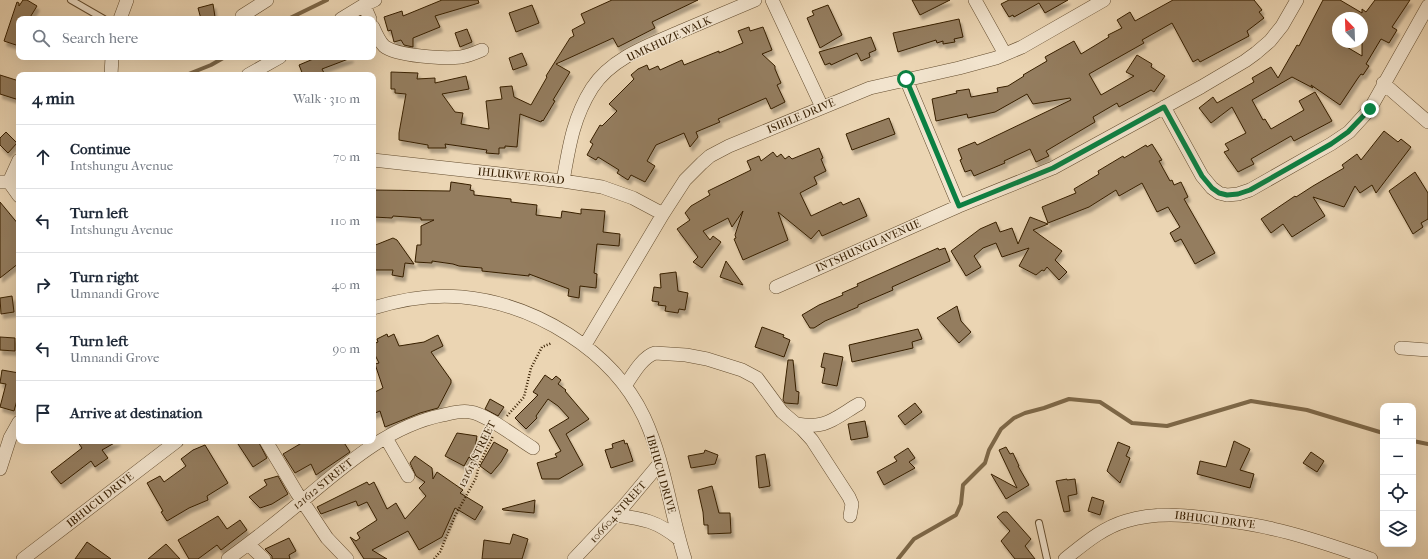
<!DOCTYPE html>
<html lang="en">
<head>
<meta charset="utf-8">
<style>
	:root { --surface:#fff; --page:#f2f2f3; --text:#1f2937; --muted:#747a83; --line:#e0e1e3 }
	body { margin:0; font-family:"IM FELL French Canon",serif; background:var(--page); color:var(--text) }
	.controls { position:absolute; right:12px; bottom:12px; display:grid; overflow:hidden; border-radius:8px; box-shadow:0 4px 16px #0002 }
	.controls button { width:36px; height:36px; display:grid; place-items:center; padding:0; border:0; border-bottom:1px solid var(--line); background:var(--surface); color:var(--text); font:20px sans-serif }
	.compass { position:absolute; left:1332px; top:12px; width:36px; height:36px; border-radius:50%; background:var(--surface); box-shadow:0 4px 16px #0002; rotate:337deg }
	.stop { position:absolute; width:12px; height:12px; margin:-9px; border:3px solid #0b8043; border-radius:50%; background:#fff }
	.stop.end { background:#0b8043; border-color:#fff; box-shadow:0 1px 4px #0008 }
	.list { margin:0; padding:0; list-style:none }
	h2 { display:flex; justify-content:space-between; align-items:center; height:52px; margin:0; padding:0 16px; font-size:17px }
	h2 small { font-size:13px; font-weight:400; color:var(--muted) }
	.list li { display:grid; grid-template-columns:26px 1fr auto; gap:12px; align-items:center; box-sizing:border-box; height:64px; padding:0 16px; border-top:1px solid var(--line) }
	.list b { display:block; font-size:15px; white-space:nowrap }
	.list p { margin:0; font-size:13px; white-space:nowrap; color:var(--muted) }
	.list em { font-size:13px; font-style:normal; color:var(--muted) }
	.icon { flex:none; width:22px; height:22px; fill:none; stroke:currentColor; stroke-width:2; stroke-linecap:round; stroke-linejoin:round }
	.map { position:relative; flex:none; width:1428px; height:559px; overflow:hidden }
	.search { position:absolute; background:var(--surface); box-shadow:0 4px 16px #0002; left:16px; top:16px; width:360px; height:44px; display:flex; align-items:center; gap:10px; box-sizing:border-box; padding:0 14px; border-radius:8px; color:var(--muted); font-size:15px }
	.panel { position:absolute; background:var(--surface); box-shadow:0 4px 16px #0002; left:16px; top:72px; width:360px; height:372px; border-radius:8px }
	.map>svg:first-child { display:block }
</style>
</head>
<body>
<div class="map">
<svg width="1428" height="559" viewBox="0 0 1428 559">
	<defs>
		<filter id="shadow"><feDropShadow dx="2.5" dy="4.5" stdDeviation="1" flood-color="#0004"/></filter>
	</defs>
	<rect width="100%" height="100%" fill="#ebd5b3"/>
	<filter id="stains"><feTurbulence type="fractalNoise" baseFrequency=".005" numOctaves="4"/><feColorMatrix values="0 0 0 0 .2 0 0 0 0 .09 0 0 0 0 .02 0 0 0 .5 -.17"/></filter>
	<radialGradient id="worn" r=".72"><stop offset=".6" stop-color="#630" stop-opacity="0"/><stop offset="1" stop-color="#630" stop-opacity=".3"/></radialGradient>
	<g fill="none" stroke-linecap="round" stroke-linejoin="round">
		<path stroke="#7d6747" stroke-width="4" d="M288,19L327,0
			M186,75L211,65L225,57
			M1413,441L1428,444
			M898,559L914,539L956,515L961,504L963,485L985,463L989,450L1001,429L1014,418L1025,413L1044,408L1069,399L1100,402L1132,423L1167,426L1251,401L1307,410L1383,433"/>
	</g>
	<path fill="#947d5e" stroke="#361e01" fill-rule="evenodd" filter="url(#shadow)" d="M23,0H27L37,6L29,19H19V46L4,41L17,2L19,3V6Z
		M442,0H478L479,3L435,16L440,27L413,38V47L404,45L401,40L394,42L391,30L388,31L384,17L402,11L403,16Z
		M612,0H698L652,22L655,28L618,47L613,38L556,64L570,72L553,100L555,101L543,121L542,120L541,122L520,114L517,147L505,146V148H499V154L486,153L487,150L445,144L446,148H428V145L399,140V133L406,94L395,93V89H391V72L418,73L417,79L435,78V83L466,76L469,89L442,94L455,112L463,113L461,124L489,129L486,101L502,99L500,87L512,86L514,97L531,105L547,77L546,76L570,38L574,36L572,30L585,23L581,14Z
		M912,0H950L920,15Z
		M1009,0H1068L1045,13L1039,3L1014,17L1013,15L1009,17L1001,4Z
		M1173,0H1254L1262,10L1259,12L1264,18L1247,31L1249,36L1200,62L1198,59L1193,62L1172,23L1142,40L1144,43L1089,74L1101,95L1134,76L1126,72L1137,55L1152,64L1151,67L1165,76L1154,92L1151,90L1119,107L1117,103L1093,117L1095,122L1046,151L1049,156L1036,162L1030,149L1004,161L1005,163L974,176L971,170L965,172L960,160L962,159L958,149L975,142L977,145L1071,100L1070,98L1033,104L1027,94L995,112L968,118L967,114L936,121L932,99L957,93L956,91L969,89L971,97L998,92L997,88L1008,86L1024,76L1023,75L1047,61L1045,57L1074,41L1081,54L1109,37L1108,35L1122,28L1117,20L1130,12L1135,21Z
		M1323,0H1340L1362,13V9L1366,12L1375,0H1410L1392,27L1397,30L1389,43L1381,39L1366,64L1369,66L1363,75L1361,74L1358,78L1340,105L1311,85L1313,88L1292,77L1252,100L1263,120L1265,119L1271,129L1304,110L1299,101L1315,92L1332,121L1294,141L1291,136L1251,159L1254,164L1238,172L1224,152L1229,150L1225,144L1246,133L1232,107L1211,123L1199,108L1213,97L1217,103L1254,82L1252,78L1271,67L1278,78L1297,45L1299,46ZM1338,18H1362V56L1335,40L1338,36Z
		M213,4L215,17L201,19L198,8Z
		M532,5L539,23L516,32L509,13Z
		M828,5L842,35L820,48L807,18L814,15L812,11Z
		M959,19L963,37L954,39L955,42L943,44V41L937,43L936,40L898,52L893,33Z
		M749,27L750,31L763,27L772,50L762,54L775,66V69L781,83L777,85L785,102L771,109L766,98L718,119L720,122L696,132L698,137L690,147L684,133L656,145L647,161L655,166L645,182L631,175L628,180L617,173L619,170L598,157L596,160L587,155L593,144L590,142L600,125L602,126L617,111L609,104L634,79L631,75L638,69L647,65L649,70L658,66L660,70L682,60L684,65L719,51V53L743,43L738,31Z
		M467,29L472,42L460,47L455,33Z
		M871,37L876,50L869,53L870,57L861,61L857,53L831,65L830,63L825,65L819,52Z
		M522,53L527,65L513,70L509,58Z
		M318,57H351V58L322,69L325,75H303L299,65Z
		M0,75L19,81V100L0,94Z
		M889,118L895,134L852,150L846,134Z
		M1384,131L1398,142L1401,139L1411,147L1376,193L1372,185L1360,193L1355,186L1344,207L1313,197L1325,216L1292,237L1283,224L1271,233L1261,219L1295,196L1296,197L1313,186L1344,168L1342,165L1357,154L1361,160Z
		M6,132L17,143L8,153L0,145V138Z
		M1152,144L1162,160L1159,161L1170,181L1172,180L1174,185L1181,182L1188,197L1184,199L1215,253L1195,264L1181,239L1175,242L1170,233L1180,227L1168,207L1157,212L1142,183L1119,196L1116,190L1089,207L1048,223L1042,207L1076,193L1074,189L1099,174L1098,171L1123,156L1124,158L1146,145L1147,147Z
		M819,148L823,158L821,159L826,171L814,177L817,184L800,193L811,216L841,202L843,205L859,198L867,216L822,236L819,230L811,239L778,212L788,240L743,260L734,239L736,238L735,235L743,211L732,227L728,218L703,231L710,240L713,236L721,242L702,268L693,262L698,257L677,229L690,220L685,213L691,206L710,195L708,191L751,170L747,161L759,156L761,161L773,152L777,157L781,154L785,159L789,156L792,159Z
		M1415,172L1428,193V219L1421,223L1423,227L1413,234L1389,191Z
		M451,182L471,185L470,190L474,191V195L511,199V202L537,205L536,215L561,218L562,211L581,214V209L605,211L603,232L620,234L619,246L597,244L594,273L597,274L596,288L580,286L579,298L568,296L569,289L529,274V276L482,271V268L459,266L453,264L432,261V263L415,262L417,245H421V226L434,220H421V218L393,216L392,218L373,217V190L450,191Z
		M0,202L19,225V263L0,278Z
		M1030,217L1048,224L1033,230L1062,251L1055,260L1067,272L1059,280L1047,267L1044,271L1042,270L1036,275L1019,266L1029,248L1002,257L996,243L983,248L974,256L981,267L966,276L951,251L980,229L996,222L1000,232L1012,228L1018,244Z
		M393,238L397,240L414,264L405,263L403,277L392,275L393,270H373V246Z
		M938,248L939,250L945,248L950,261L892,287L893,290L858,305V307L825,321L814,328H810L802,315L819,305L843,295L842,293L858,286L857,284Z
		M726,261L743,285L720,277Z
		M676,272L678,291L688,293L685,310L679,309L678,313L665,311L666,306L658,305L659,302L652,301L654,287L661,288L660,274Z
		M12,296L14,312L1,314L0,298Z
		M957,306L961,321L971,332L959,343L937,318Z
		M762,327L784,335L783,337L790,340L784,357L755,347Z
		M918,329L922,339L912,342L913,348L852,362L849,345Z
		M387,334L388,337L394,334L399,346L424,342L438,335L443,346L431,352L451,380V383L438,408L420,413L385,427L380,411L373,414V393L383,388L375,364L379,363L373,351V344L378,342L377,339Z
		M0,337L15,338V351L0,350Z
		M824,353L843,357L837,386L822,383L825,368L821,367Z
		M788,360H793L796,391L799,392L798,404L785,403L783,400Z
		M2,370L19,373V393L14,411L0,407L6,384L0,383Z
		M545,375L552,380L556,376L561,380L558,384L566,390L565,391L589,419L566,434L583,465L559,479H542L537,463L557,457L555,454L561,451L549,430L569,418L558,406L548,399L536,416L537,418L526,429L515,418L538,395L533,392Z
		M490,399L504,407L498,416L485,409Z
		M915,403L922,412L905,425L898,416Z
		M865,421L868,437L851,440L848,424Z
		M457,433L477,436L473,461L469,457L464,466L445,456Z
		M624,440L625,444L627,443L633,461L611,468L605,450L613,448L612,444Z
		M77,441H118L102,450L108,458L95,467L91,461L61,484L51,472L82,448Z
		M236,441H258L267,458L253,467Z
		M305,441H343L350,452L316,475L311,464L295,473L283,454Z
		M1234,441L1250,449L1240,470L1254,474L1250,488L1197,474L1200,461L1226,467Z
		M494,442L508,450L501,462L491,474L480,466Z
		M1118,442L1130,447L1126,456L1130,458L1120,483L1107,471Z
		M205,445L228,483L207,496L208,500L189,508L167,521L161,512L163,511L147,483L160,476L164,482L186,466L181,459L193,450Z
		M1006,447L1010,454L1013,453L1019,466H1018L1029,485L1006,499L991,474L1017,488L999,450Z
		M908,448L915,458L909,462L915,468L884,485L877,472L897,461L894,457Z
		M705,450L718,455L715,464L691,468L688,456L704,453Z
		M1311,452L1324,461L1317,472L1303,463Z
		M765,454L770,486L759,488L756,456Z
		M415,456L432,468L433,479L437,472L463,490L460,493L483,507L475,520L455,508L442,537L419,550L408,531L372,550L387,559H364L350,537L356,541L360,538L357,533L377,520L367,502L358,506L356,501L321,514L317,507L367,482L369,485L374,482L387,509L396,503L405,519L426,496L419,488L425,482L416,476L410,463Z
		M278,476L288,494L272,504L260,508L249,497L267,485L264,480Z
		M1067,479V480L1075,479L1077,494L1068,496L1070,511L1064,512L1056,481Z
		M712,486L719,513H730L731,533L708,534V525H704L703,512L698,490Z
		M1092,497L1104,501L1100,515L1088,511Z
		M535,500L534,513L503,510L502,509Z
		M1003,512H1007L1031,539L1025,546L1035,559H1015L1001,541L1010,531L997,517Z
		M218,516L227,529L240,520L247,530L221,550L217,545L198,559H189L178,540Z
		M513,534L528,539L522,559H482L484,540L510,544Z
		M289,538L296,551L289,555L290,559H272V556L265,549Z
		M87,542L111,559H75Z
		M166,544L180,559H148Z"/>
	<g fill="none" stroke-linecap="round" stroke-linejoin="round">
		<defs>
			<path id="service" d="M71,0L104,19
				M1039,523L1047,559"/>
			<path id="minor" d="M772,0L822,107
				M975,0L1005,54
				M364,5L370,19
				M242,16L267,0
				M120,19L127,0
				M341,19L364,5L375,0
				M373,27C376,34 379,41 384,46C396,56 445,59 461,57C468,56 475,53 482,50
				M111,75L112,57
				M248,75L280,57
				M906,79L959,206
				M1383,83L1428,122
				M1164,107L1202,176L1212,188L1219,193L1227,195L1238,194L1250,190L1331,144L1349,132L1370,109L1428,6
				M373,160L563,181L602,187L633,198L663,214
				M563,181C569,147 573,118 592,88C612,57 652,44 684,30C708,20 731,10 755,0
				M0,182H9L19,196
				M9,182L19,160
				M776,287L959,206L1053,168L1201,87L1245,61L1256,53L1270,41L1282,26L1297,0
				M373,308C402,299 432,294 462,297C535,304 612,350 644,417C665,462 670,512 685,559
				M585,345L663,214L685,180L702,163L710,156L729,146L870,88L959,68L996,58L1022,47L1104,0
				M1401,348L1428,350
				M625,386C632,376 642,357 655,353L686,355L707,359L742,370L757,378L782,412L802,429L812,440L849,497L852,504L850,516
				M796,424C803,425 810,426 816,425C831,424 846,411 859,404
				M386,438L408,476
				M266,441L297,493L327,538L347,559
				M0,469L10,438L19,422
				M616,515C644,519 657,521 679,539
				M248,544L264,559
				M23,559L177,441
				M228,559C254,540 278,521 302,501C344,466 388,426 443,415C452,413 461,410 470,412C487,414 518,439 533,448
				M574,559L624,506L660,463
				M1065,559C1084,544 1102,528 1126,521C1156,512 1186,515 1216,519C1235,522 1254,524 1273,529C1306,536 1339,548 1371,559"/>
		</defs>
		<use href="#service" stroke="#634c2e" stroke-width="8"/>
		<use href="#minor" stroke="#634c2e" stroke-width="14"/>
		<path stroke="#361e01" stroke-width="2.5" stroke-dasharray="1 2" stroke-linecap="butt" d="M507,416L524,397L531,368L542,347L552,343
			M434,559L440,552L455,516L476,478L479,465L493,436"/>
		<use href="#service" stroke="#f2e4ce" stroke-width="6"/>
		<use href="#minor" stroke="#f2e4ce" stroke-width="13"/>
	</g>
	<g fill="none" stroke-linecap="round" stroke-linejoin="round">
		<path stroke="#0b8043" stroke-width="5" d="M906,79L959,206L1053,168L1164,107L1202,176L1212,188L1219,193L1227,195L1238,194L1250,190L1331,144L1348,132L1370,109"/>
	</g>
	<g text-anchor="middle" dominant-baseline="central" stroke-width="3" stroke-linejoin="round" paint-order="stroke">
		<g font-size="11" fill="#361e01" stroke="#f2e4ce">
			<text transform="translate(669 39) rotate(-25)">UMKHUZE WALK</text>
			<text transform="translate(801 116) rotate(-23)">ISIHLE DRIVE</text>
			<text transform="translate(521 176) rotate(6)">IHLUKWE ROAD</text>
			<text transform="translate(868 246) rotate(-24)">INTSHUNGU AVENUE</text>
			<text transform="translate(477 454) rotate(-64)">121613 STREET</text>
			<text transform="translate(661 474) rotate(74)">IBHUCU DRIVE</text>
			<text transform="translate(323 484) rotate(-39)">121612 STREET</text>
			<text transform="translate(100 500) rotate(-38)">IBHUCU DRIVE</text>
			<text transform="translate(618 512) rotate(-48)">106604 STREET</text>
			<text transform="translate(1215 520) rotate(7)">IBHUCU DRIVE</text>
		</g>
	</g>
	<rect width="100%" height="100%" filter="url(#stains)"/>
	<rect width="100%" height="100%" fill="url(#worn)"/>
</svg>
<div class="controls">
<button>+</button>
<button>−</button>
<button><svg class="icon" aria-label="locate" viewBox="0 0 24 24"><circle cx="12" cy="12" r="6"/><path d="M12 2v4M12 18v4M2 12h4M18 12h4"/></svg></button>
<button><svg class="icon" aria-label="layers" viewBox="0 0 24 24"><path d="M12 4l9 5-9 5-9-5zM3 14l9 5 9-5"/></svg></button>
</div>
<svg class="compass" viewBox="-18 -18 36 36"><path d="M0-13l5 13h-10z" fill="#e53935"/><path d="M0 13l5-13h-10z" fill="#747a83"/></svg>
<div class="stop" style="left:906px;top:79px"></div>
<div class="stop end" style="left:1370px;top:109px"></div>
<div class="search"><svg class="icon" aria-label="search" viewBox="0 0 24 24"><circle cx="10" cy="10" r="6"/><path d="M15 15l6 6"/></svg>Search here</div>
<section class="panel">
<h2>4 min<small>Walk · 310 m</small></h2>
<ul class="list">
<li><svg class="icon" aria-label="ahead" viewBox="0 0 24 24"><path d="M12 20V5M6 11l6-6 6 6"/></svg><div><b>Continue</b><p>Intshungu Avenue</p></div><em>70 m</em></li>
<li><svg class="icon" aria-label="left" viewBox="0 0 24 24"><path d="M17 20v-9H6M10 6l-5 5 5 5"/></svg><div><b>Turn left</b><p>Intshungu Avenue</p></div><em>110 m</em></li>
<li><svg class="icon" aria-label="right" viewBox="0 0 24 24"><path d="M7 20v-9h11M14 6l5 5-5 5"/></svg><div><b>Turn right</b><p>Umnandi Grove</p></div><em>40 m</em></li>
<li><svg class="icon" aria-label="left" viewBox="0 0 24 24"><path d="M17 20v-9H6M10 6l-5 5 5 5"/></svg><div><b>Turn left</b><p>Umnandi Grove</p></div><em>90 m</em></li>
<li><svg class="icon" aria-label="arrive" viewBox="0 0 24 24"><path d="M6 21V4h12l-3 4 3 4H6"/></svg><div><b>Arrive at destination</b></div></li>
</ul>
</section>
</div>
</body>
</html>
